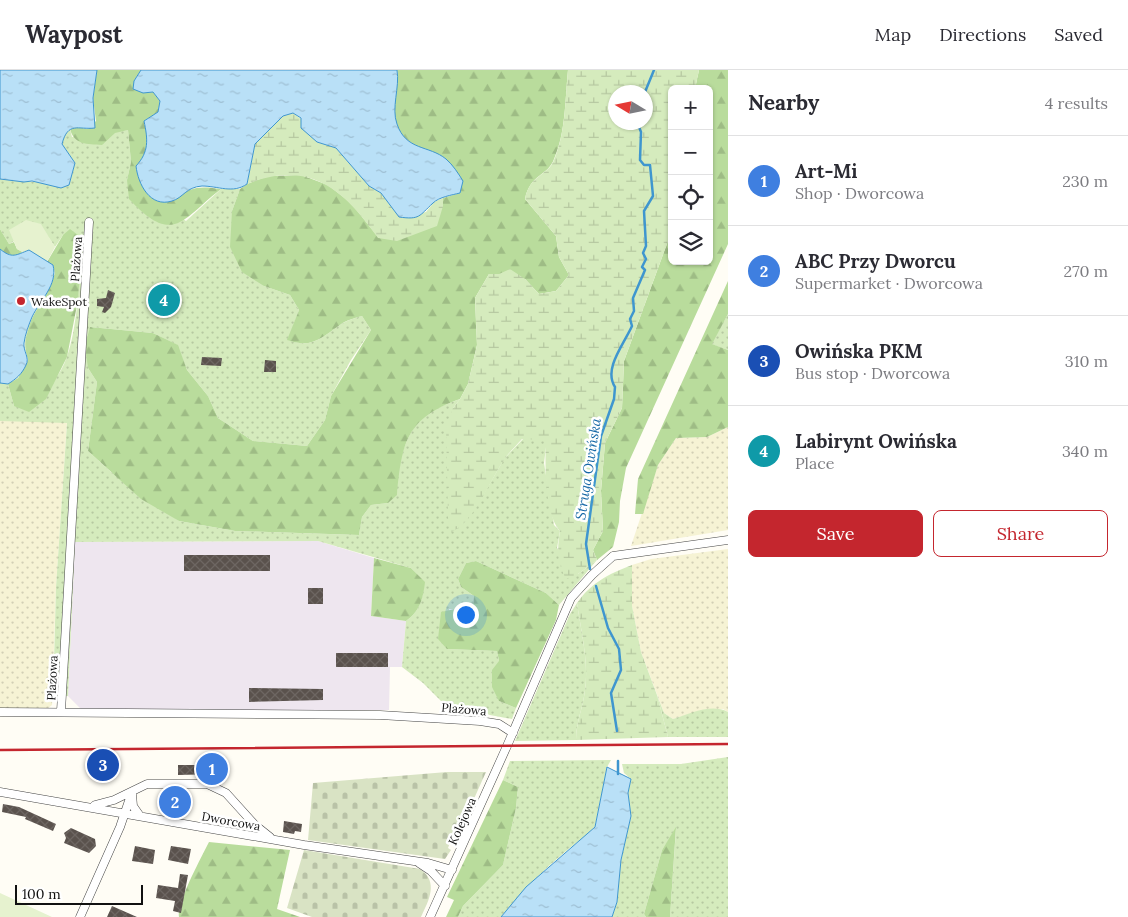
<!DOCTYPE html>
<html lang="en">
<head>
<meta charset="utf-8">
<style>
	:root { --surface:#fff; --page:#f7f7f7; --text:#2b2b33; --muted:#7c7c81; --line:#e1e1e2; --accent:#c4262e }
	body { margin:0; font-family:Lora,serif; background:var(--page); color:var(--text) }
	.controls { position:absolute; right:15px; top:15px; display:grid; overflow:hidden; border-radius:8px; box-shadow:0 1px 4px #0004 }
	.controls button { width:45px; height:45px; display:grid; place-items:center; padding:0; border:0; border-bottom:1px solid var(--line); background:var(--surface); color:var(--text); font:25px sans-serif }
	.compass { position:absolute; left:608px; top:15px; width:45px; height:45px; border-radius:50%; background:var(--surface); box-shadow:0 1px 4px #0004; rotate:280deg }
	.scale { position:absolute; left:15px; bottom:12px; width:128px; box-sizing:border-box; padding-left:5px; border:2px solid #111; border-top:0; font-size:14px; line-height:18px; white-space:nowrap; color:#111; -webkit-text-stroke:4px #fff; paint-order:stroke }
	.you { position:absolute; left:465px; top:544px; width:18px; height:18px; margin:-12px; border:4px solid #fff; border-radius:50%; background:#1a73e8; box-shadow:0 0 0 8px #1a73e833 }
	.badge { display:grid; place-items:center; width:32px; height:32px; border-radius:50%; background:var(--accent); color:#fff; font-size:16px; font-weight:700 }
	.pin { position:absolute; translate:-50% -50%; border:2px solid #fff; box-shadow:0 1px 5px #0006 }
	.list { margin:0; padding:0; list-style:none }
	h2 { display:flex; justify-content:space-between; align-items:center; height:65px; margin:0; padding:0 20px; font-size:21px }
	h2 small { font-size:16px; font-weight:400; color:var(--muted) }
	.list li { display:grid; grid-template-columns:32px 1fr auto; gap:15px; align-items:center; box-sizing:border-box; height:90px; padding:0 20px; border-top:1px solid var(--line) }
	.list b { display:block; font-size:19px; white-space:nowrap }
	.list p { margin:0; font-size:16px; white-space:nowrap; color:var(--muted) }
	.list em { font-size:16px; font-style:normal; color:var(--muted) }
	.actions { display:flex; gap:10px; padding:15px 20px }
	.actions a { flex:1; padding:11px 0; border:1px solid var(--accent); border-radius:8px; text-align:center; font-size:18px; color:var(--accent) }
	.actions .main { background:var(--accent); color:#fff }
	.icon { flex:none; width:28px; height:28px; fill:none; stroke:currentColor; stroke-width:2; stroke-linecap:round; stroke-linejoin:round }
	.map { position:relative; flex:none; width:728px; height:847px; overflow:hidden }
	header { display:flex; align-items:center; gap:30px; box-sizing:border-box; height:70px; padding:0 25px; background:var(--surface); border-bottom:1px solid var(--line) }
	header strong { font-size:24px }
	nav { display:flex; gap:28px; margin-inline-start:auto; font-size:18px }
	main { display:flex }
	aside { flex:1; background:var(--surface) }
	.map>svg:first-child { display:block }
</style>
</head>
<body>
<header>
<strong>Waypost</strong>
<nav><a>Map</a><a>Directions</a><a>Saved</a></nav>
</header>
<main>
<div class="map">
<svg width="728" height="847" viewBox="0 0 728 847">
	<defs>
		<pattern id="farmland-dots" width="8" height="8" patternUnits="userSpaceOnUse" patternTransform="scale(1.25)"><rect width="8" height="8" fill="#f6f3d4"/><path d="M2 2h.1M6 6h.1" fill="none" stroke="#d2cfb5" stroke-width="1.8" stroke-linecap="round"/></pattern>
		<pattern id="grass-dots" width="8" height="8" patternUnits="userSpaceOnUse" patternTransform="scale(1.25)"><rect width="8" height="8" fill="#d5ebbd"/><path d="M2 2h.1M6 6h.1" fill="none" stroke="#b6c8a1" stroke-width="1.8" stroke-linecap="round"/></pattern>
		<pattern id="forest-firs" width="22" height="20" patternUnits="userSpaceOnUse" patternTransform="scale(1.25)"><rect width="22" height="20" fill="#b9dc9c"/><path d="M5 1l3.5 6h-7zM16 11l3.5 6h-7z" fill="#9ebc85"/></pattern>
		<pattern id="wetland-marsh" width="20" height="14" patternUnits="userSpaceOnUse" patternTransform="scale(1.25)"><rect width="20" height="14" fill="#d5ebbd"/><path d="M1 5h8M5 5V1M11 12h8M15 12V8" fill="none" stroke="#b6c8a1"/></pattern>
		<pattern id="cemetery-stones" width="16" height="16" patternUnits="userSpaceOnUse" patternTransform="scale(1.25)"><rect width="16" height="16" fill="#d9e3c4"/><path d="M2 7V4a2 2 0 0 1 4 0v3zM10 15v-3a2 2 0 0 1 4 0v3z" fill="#b9c2a7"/></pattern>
		<pattern id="water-ripples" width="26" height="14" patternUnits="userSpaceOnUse" patternTransform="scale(1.25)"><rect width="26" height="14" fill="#b9e0f7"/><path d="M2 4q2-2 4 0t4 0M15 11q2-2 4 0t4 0" fill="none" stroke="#9ebfd3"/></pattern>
		<pattern id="building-cross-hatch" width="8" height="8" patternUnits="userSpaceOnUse" patternTransform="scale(1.25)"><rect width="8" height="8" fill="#5a524d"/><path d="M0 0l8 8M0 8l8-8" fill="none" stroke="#6d6662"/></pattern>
	</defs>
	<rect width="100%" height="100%" fill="#fffdf5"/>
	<path fill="#eee6ef" d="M318,471L374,488L371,546L406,551L402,597H390L389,640H82L68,626L75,472Z"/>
	<path fill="url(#farmland-dots)" d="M40,350L67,352L56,517L52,635L47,639L0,640V351Z
		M728,357V460L631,476L658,395L676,368L707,367Z
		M728,479V642L723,639H707L673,649L664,643L641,582L632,536V495L651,489Z"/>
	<path fill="url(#grass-dots)" d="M70,59L72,67L128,60L131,92L127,110L186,151L221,119H240L232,141L264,216L290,225L299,240L288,270C312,279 321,268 340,255C347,250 355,248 362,246L371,260L351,290L331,326L325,350L307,376L253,371L218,348L208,326L187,300L177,275L153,263L90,257L88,298L97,312L88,381L111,402L179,451L235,461L359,465L362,447L371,435L388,433C397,406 403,359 428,343C438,337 450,333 460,329L453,338L448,447L481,429L504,389L523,369H547L544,393L554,455L560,461L557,478L578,504L597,490L559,535L546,523L476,491L466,493L458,509L461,517L474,526L473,535L462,539H449L447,579L497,581L499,591V631L516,638L512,649L447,637L423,613L402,597L406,551C420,541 423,529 424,512L411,498L318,471L75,472L68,626L53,627L56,517L67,353L0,351V313L8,314L14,336C25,328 50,315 58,305C78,277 78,214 82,180L63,165L55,177L49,168L30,162L9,174L0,159V109L69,115L75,93L62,74L64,66Z
		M728,244V280L711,274Z
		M577,533C581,561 589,592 585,620C583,638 576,652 576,670L515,671L570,544Z
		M657,625L664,643L673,649C690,644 711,633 728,642V667H668Z
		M728,687V847H670L676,759L662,780L644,844L646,847H612L617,832L621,790L631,746L628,723L631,709L624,703L622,694H681Z
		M611,690L607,697L595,756C586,767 575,773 565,782C542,801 520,824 501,847H458L463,836L503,795L516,738L518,717L503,710L510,691Z"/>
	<path fill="url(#forest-firs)" d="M97,0H141L134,11L143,23L153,22L160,31L158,42L144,51C148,71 150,80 136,97L174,130C189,116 202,116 221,119C182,149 174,177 129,129L127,110L131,92L128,60L115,63L102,75C87,74 74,75 70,59L77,57L88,59L96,51L93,28Z
		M397,0H568C565,29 566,62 554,89C548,106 530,104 525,129L556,166L559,187L569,205L556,221L539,224L525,209L489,204L475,228L477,275L468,314L460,329C406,348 402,373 397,425L388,433L371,435L362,447L359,465L235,461L179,451L141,429L88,381L97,312L88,298L86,284L87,268L90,257L153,263L178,275L187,300L208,326L218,348L253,371L307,376L325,350L331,326L371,260L362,246C355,248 346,250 340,255C321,268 312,279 287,270L299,240L290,225L264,216L242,202L230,177L232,141L240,119L247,114L268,106L301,105L328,115L351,133L379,168L443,136V128L460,123L445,88C427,81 402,74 396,53C394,46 395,34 395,26C394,18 399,12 397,0Z
		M699,0H728V174L626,398L620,431L619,452L613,477L597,490L593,480L603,461L601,421L605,373L622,338L624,291L672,160V191H709V19H695Z
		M0,159L9,174L14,172L17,179L23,182L16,187L7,185L0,179Z
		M70,159L78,165L82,180L78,230L67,287L46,329L29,342L14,336L8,314L18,308L28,290C16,258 46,232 55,203L47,192L63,165Z
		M728,211V244L712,274L728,280V357L707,367L676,368L658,395L643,444H635L638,409Z
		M374,488L411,498L425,512C423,529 420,541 406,551L371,546Z
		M476,491L546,523L559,535L556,550L516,638L499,631L492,617V600L499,591L497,581L447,579L438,569L441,542L473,535L474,526L461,517L458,509L466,493Z
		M503,710L518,717L516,738L503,795L463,836L458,847H446L454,830L447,827Z
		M676,757L670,847H646L644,844L662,780Z
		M209,772L290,780L277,839L300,847H179C176,834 202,786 209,772Z"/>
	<path fill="url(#wetland-marsh)" fill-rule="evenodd" d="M568,0H699L695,19H672V160L624,291L622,338L605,373L601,421L603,461L593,480L597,490L578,504L566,509C557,492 557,479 560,461C544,444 545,392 546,370L522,369C516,376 509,382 504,390C490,410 474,453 451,462L448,447L446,356L453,338L460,329L468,314L477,275L475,228L489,204H499L510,199L525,209L539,224L556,221L569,205L559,187L556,166L525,129C530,104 548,106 554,90C566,62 565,29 568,0ZM646,22V52H616V22Z
		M293,43L301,49L317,72L336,78L369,116L381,123L399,147L426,142L434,132L443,128V136L437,156L397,171L378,168C343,119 310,89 247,114L255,74L283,46Z
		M632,495V536L641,582L657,625L668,667L576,670C576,652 583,638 585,620C589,592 581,561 577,533C591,513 608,504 632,495Z"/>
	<path fill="url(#cemetery-stones)" d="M447,702H486L455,771L451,770L448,778L451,780L445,789L308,770L313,713Z
		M304,780L420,799C439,812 429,830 421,847H312L287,838Z"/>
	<path fill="#e6f2cf" d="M26,150L41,154L55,177L47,192L53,195L55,203L45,227L32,247L24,274L28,290L18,308L0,313V179L7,185L16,187L22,182L17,179L9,160Z
		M0,823L52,847H0Z"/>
	<path fill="url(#water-ripples)" stroke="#3f96cf" d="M0,0H97L93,28L95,58C78,60 68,51 62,74L75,93L69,115L61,118L32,111L24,112L0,109Z
		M141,0H397C400,17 391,38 397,54C406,81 429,75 446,89C453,95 458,103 463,111L460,123C452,125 439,127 433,133C419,146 420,150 399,147L381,123L369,116L336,78L317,72L301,58V48L293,43L283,46L255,74L247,114C233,124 218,116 202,116C186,117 183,128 172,131C150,138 138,114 136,96C149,82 148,70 144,51L158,42L160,31L153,22L143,23L133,19L134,11Z
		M0,179C12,189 16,185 29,180L53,195C58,215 40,230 32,247C29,254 25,265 24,273C23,281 30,288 26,295C22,304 16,309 8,314L0,313Z
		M607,697L631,709L628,723L631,746L621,790L617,832L612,847H501L526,817L595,757Z"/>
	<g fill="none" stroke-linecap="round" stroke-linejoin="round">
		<path stroke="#3f96cf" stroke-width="2.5" d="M645,22L654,0
			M590,499L586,474L601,366L614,329L615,317C603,299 624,274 632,256L630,249L634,241L633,228L645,200L642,197L646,189L643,183L646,176L644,141L653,126L650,95H644L640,90L641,62L637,52
			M596,516L608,558L619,579L621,600L611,623L617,661
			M618,704V691"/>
	</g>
	<path fill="url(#building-cross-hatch)" d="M108,220L115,223L111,237L105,243L102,242L104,237L97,236V229L106,228Z
		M202,287L222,288L221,296L201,295Z
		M265,290L276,291V302H264Z
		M184,485H270V501H184Z
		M308,518H323V534H308Z
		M336,583H388V597H336Z
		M249,618L323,619V630L249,632Z
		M198,690H207V695H217V704L178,705V695H198Z
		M183,723L182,742L166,740L167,724Z
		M3,734L19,737L56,754L53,761L25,749L26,747L2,742Z
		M284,751L302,754L301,762L295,761L294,764L283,762Z
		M71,758L95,769L96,776L89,783L64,773L66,768L64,763Z
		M135,776L155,780L153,794L132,791Z
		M171,776L191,779L188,794L168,790Z
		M180,804L188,805L181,843L173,841L175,831L156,828L158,815L178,818Z
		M112,836L137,847H107Z"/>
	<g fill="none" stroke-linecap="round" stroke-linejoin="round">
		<defs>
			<path id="minor" d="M61,641L89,152
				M0,642L380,645L480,651L499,654L513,663
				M0,722L304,775L428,793L452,800
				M132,724L133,736L140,746
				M95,735L114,730L147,714H207L226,723L255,755L270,767
				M419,793L431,801L445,816
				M80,847L120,757L132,722
				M430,847L507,676L571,528L592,505L613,486L728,470"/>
		</defs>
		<use href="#minor" stroke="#444" stroke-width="9"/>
		<use href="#minor" stroke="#fff" stroke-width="8"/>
		<path stroke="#c4262e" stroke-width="2.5" d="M0,680L728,674"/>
	</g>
	<circle fill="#c4262e" stroke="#fff" stroke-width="2" cx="21" cy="231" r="5"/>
	<g text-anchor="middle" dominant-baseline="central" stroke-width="5" stroke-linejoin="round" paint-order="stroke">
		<g font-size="12" fill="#111" stroke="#fff">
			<text transform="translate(76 189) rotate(-86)">Plażowa</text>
			<text transform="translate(52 608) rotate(-87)">Plażowa</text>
			<text transform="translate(464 639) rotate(5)">Plażowa</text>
			<text transform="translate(231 751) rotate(10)">Dworcowa</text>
			<text transform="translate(462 751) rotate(-66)">Kolejowa</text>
		</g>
		<g font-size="12" fill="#111" stroke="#fff" text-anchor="start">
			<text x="31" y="231">WakeSpot</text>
		</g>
		<g font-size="14" font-style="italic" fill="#1768a6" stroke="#fff">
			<text transform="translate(588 399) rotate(-81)">Struga Owińska</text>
		</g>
	</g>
</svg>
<div class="controls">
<button>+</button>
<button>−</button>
<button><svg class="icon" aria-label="locate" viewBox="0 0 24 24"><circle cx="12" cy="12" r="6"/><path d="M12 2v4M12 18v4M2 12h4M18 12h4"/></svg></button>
<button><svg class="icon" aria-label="layers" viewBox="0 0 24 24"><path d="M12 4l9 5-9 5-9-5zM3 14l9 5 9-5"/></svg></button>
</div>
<svg class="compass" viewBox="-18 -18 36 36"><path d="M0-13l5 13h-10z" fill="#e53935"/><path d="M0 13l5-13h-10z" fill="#7c7c81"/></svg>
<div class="scale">100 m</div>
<div class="you"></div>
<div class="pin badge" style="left:212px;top:699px;background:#3f7fe0">1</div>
<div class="pin badge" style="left:175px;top:732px;background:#3f7fe0">2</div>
<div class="pin badge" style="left:103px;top:695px;background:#1a4fb4">3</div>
<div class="pin badge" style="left:164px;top:230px;background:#0f9aa8">4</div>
</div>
<aside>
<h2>Nearby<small>4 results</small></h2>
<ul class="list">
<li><span class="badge" style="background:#3f7fe0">1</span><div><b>Art-Mi</b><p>Shop · Dworcowa</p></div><em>230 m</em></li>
<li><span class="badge" style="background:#3f7fe0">2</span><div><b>ABC Przy Dworcu</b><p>Supermarket · Dworcowa</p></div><em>270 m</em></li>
<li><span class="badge" style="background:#1a4fb4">3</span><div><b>Owińska PKM</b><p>Bus stop · Dworcowa</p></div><em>310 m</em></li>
<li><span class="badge" style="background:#0f9aa8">4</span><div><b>Labirynt Owińska</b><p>Place</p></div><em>340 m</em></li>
</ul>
<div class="actions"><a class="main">Save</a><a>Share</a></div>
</aside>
</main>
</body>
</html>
